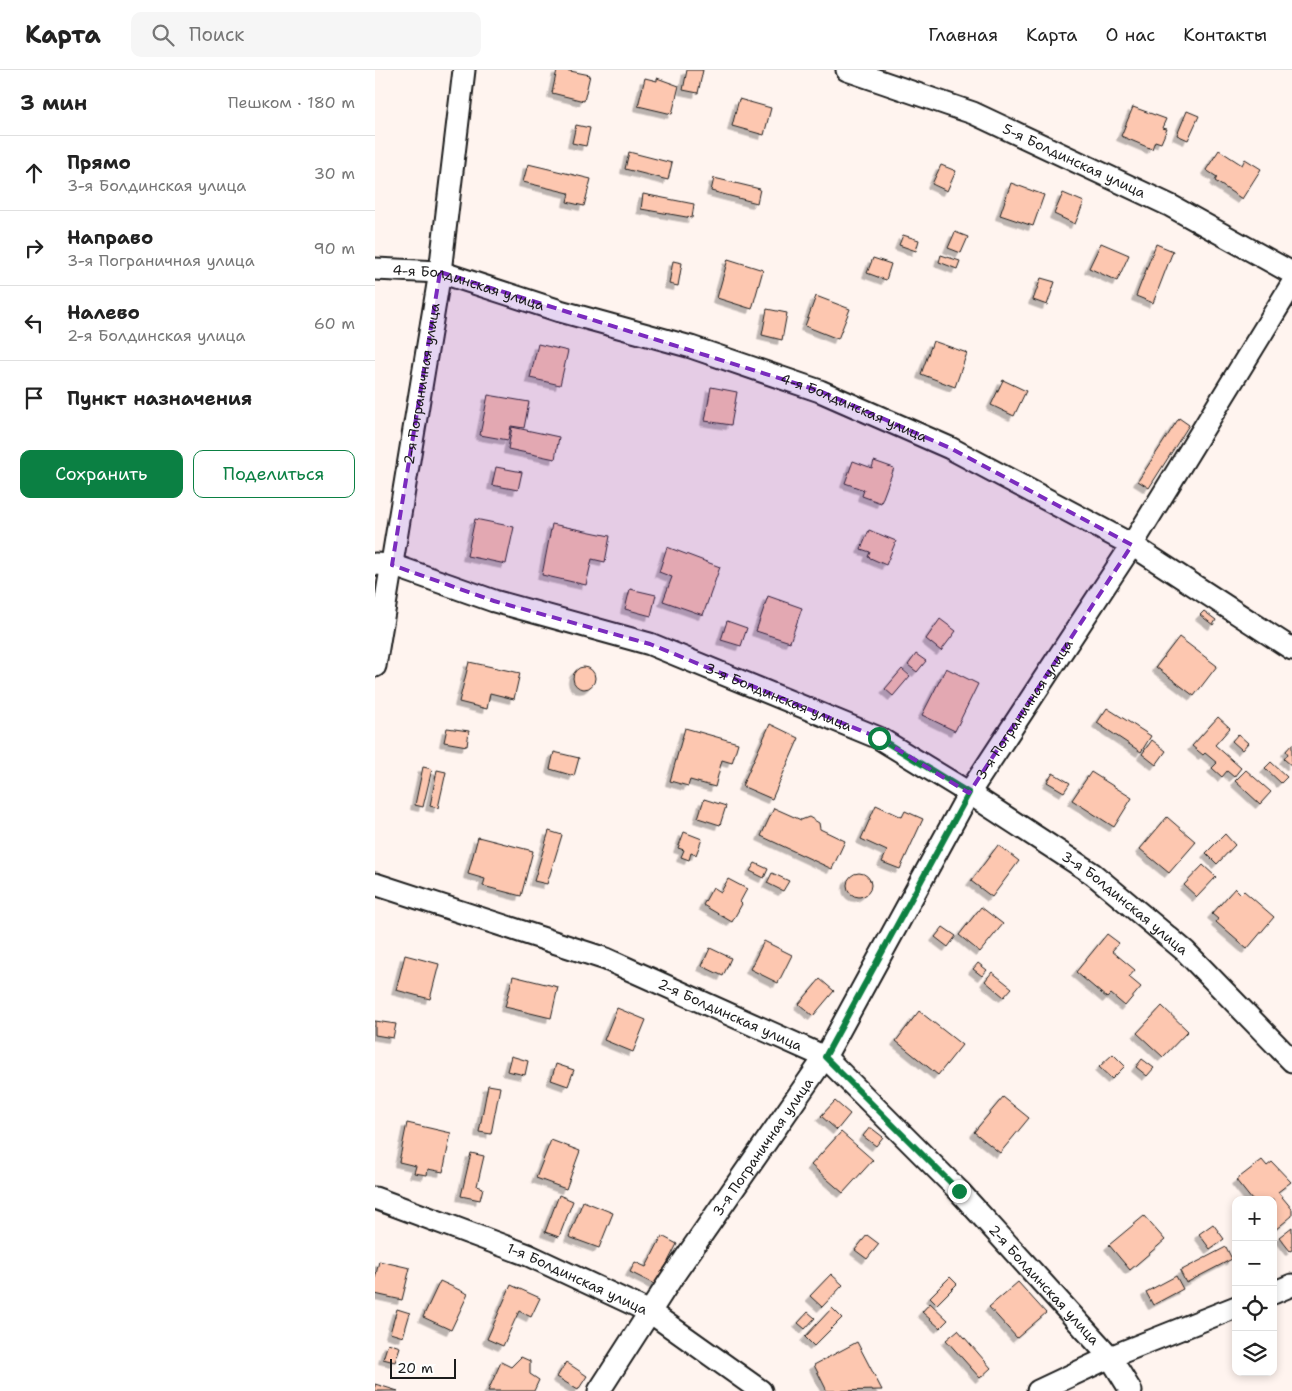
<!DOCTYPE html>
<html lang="ru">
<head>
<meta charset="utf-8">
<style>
	:root { --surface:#fff; --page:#f6f6f6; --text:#222; --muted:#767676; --line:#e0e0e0; --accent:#0b8043 }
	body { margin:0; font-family:"Shantell Sans",sans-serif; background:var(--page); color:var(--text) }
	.controls { position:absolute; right:15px; bottom:15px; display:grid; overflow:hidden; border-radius:10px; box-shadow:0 2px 8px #0003 }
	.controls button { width:45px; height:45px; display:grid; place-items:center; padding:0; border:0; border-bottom:1px solid var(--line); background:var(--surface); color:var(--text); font:25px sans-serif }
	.scale { position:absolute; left:15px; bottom:12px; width:66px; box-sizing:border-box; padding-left:5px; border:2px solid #1c1c1c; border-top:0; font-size:14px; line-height:18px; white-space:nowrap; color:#1c1c1c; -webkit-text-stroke:4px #fff; paint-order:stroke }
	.stop { position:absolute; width:15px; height:15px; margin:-11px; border:4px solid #0b8043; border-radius:50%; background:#fff }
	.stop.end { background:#0b8043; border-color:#fff; box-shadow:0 1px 5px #0008 }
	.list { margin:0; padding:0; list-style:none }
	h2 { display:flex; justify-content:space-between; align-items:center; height:65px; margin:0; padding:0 20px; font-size:21px }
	h2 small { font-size:16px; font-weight:400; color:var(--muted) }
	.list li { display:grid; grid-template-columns:32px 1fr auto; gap:15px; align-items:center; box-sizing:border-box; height:75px; padding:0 20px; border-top:1px solid var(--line) }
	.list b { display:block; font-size:19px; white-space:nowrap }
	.list p { margin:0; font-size:16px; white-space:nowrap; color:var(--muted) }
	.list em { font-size:16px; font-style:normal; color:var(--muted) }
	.actions { display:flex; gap:10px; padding:15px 20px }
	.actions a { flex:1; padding:11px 0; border:1px solid var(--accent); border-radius:10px; text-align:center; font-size:18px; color:var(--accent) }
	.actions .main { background:var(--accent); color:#fff }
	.icon { flex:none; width:28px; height:28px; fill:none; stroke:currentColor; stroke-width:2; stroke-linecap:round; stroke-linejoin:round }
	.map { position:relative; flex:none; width:917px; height:1321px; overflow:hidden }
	header { display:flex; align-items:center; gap:30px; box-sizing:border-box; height:70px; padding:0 25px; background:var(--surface); border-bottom:1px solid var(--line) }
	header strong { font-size:24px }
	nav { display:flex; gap:28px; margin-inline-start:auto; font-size:18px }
	.search { width:350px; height:45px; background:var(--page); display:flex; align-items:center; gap:12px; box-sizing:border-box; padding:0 18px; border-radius:10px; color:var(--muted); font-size:19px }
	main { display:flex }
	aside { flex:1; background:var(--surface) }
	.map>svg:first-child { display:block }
</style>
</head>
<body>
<header>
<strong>Карта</strong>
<div class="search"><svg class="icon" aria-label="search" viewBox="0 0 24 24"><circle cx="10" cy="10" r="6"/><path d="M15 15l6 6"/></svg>Поиск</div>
<nav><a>Главная</a><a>Карта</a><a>О нас</a><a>Контакты</a></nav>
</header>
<main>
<aside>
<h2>3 мин<small>Пешком · 180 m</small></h2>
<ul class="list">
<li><svg class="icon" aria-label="ahead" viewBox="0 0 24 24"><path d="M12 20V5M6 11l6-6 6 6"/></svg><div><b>Прямо</b><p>3-я Болдинская улица</p></div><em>30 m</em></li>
<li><svg class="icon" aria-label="right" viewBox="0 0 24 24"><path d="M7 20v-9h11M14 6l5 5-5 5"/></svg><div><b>Направо</b><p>3-я Пограничная улица</p></div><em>90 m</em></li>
<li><svg class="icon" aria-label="left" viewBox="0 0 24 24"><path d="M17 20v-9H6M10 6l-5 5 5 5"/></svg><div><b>Налево</b><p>2-я Болдинская улица</p></div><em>60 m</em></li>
<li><svg class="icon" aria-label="arrive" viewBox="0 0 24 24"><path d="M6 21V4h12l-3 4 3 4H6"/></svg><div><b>Пункт назначения</b></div></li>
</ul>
<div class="actions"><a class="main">Сохранить</a><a>Поделиться</a></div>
</aside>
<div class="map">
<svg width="917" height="1321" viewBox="0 0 917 1321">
	<defs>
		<filter id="shadow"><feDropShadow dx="-4.5" dy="4.5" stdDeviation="0" flood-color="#0004"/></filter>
	</defs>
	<rect width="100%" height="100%" fill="#fff4ef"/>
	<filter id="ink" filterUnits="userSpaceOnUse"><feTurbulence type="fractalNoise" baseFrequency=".02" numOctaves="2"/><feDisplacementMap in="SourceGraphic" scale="10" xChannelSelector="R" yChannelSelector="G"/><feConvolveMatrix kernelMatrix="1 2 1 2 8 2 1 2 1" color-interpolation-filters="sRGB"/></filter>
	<g filter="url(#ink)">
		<path fill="#fdc7b0" stroke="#1c1c1c" filter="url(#shadow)" d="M182,0H190L215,5L209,31L177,23Z
			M312,0H328L323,23L308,20Z
			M270,8L282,11V8L304,16L297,44L263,36Z
			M364,29L396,38L389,65L357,56Z
			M758,37L791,49L787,58L792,59L786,73L780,71L777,79L746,66Z
			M812,41L824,46L813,70L802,65Z
			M201,55L215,58L211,76L197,73Z
			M844,80L867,95L870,89L886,99L867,129L840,111L842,107L831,100Z
			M254,82L297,93L293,110L250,99Z
			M153,94L216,109L209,136L192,132L194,123L148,112Z
			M566,95L581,101L572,121L557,114Z
			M339,108L385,119L382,133L336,121Z
			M636,113L669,125L658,156L625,145Z
			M688,123L709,132L700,154L679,144Z
			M268,124L319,134L317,148L266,139Z
			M580,162L593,167L586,183L573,178Z
			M528,165L544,170L541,181L524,175Z
			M726,173L754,185L742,211L714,198Z
			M781,174L798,181L778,233L761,226Z
			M566,185L585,191L582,199L564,192Z
			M498,188L516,194L511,210L492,203Z
			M353,189L388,200L377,239L342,228Z
			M298,191L307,193L303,216L294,214Z
			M666,208L680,212L672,235L658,230Z
			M441,226L475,239L463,269L430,256Z
			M392,239L412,243L407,270L387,265Z
			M558,271L592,283L580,317L546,304Z
			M163,274L193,281L185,315L155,308Z
			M628,310L651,321L639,346L616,335Z
			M336,317L362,322L356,355L330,351Z
			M113,325L154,332L149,358L136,356L133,370L105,365Z
			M804,348L814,355L774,418L763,411Z
			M137,357L184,367L180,389L133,379Z
			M478,391L497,398L499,391L519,398L506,433L487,426L489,420L470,413Z
			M121,397L147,402L143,420L117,415Z
			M100,449L139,457L131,494L92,486Z
			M177,454L235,466L230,492L217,489L211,515L167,505Z
			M494,460L521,471L511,495L493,487L495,482L486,479Z
			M292,477L345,497L328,545L288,531L297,507L284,502Z
			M255,519L281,525L276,546L250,539Z
			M393,526L427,538L415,572L381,561Z
			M829,541L841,550L838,555L825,545Z
			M565,549L581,561L566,581L551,569Z
			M352,551L372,558L366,576L346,570Z
			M804,567L842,596L819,626L781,597Z
			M541,584L551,591L542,602L533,595Z
			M94,592L145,603L139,629L115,623L112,639L84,632Z
			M198 608a11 11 0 1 1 22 0a11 11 0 1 1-22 0Z
			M571,598L603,614L580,661L547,645Z
			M527,599L535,606L518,626L510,619Z
			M732,638L776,666L766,682L722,653Z
			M843,647L855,658L840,675L866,698L859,707L852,701L847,707L837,698L842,693L830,683L828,685L817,676Z
			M395,654L424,668L397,729L367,716Z
			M72,658L94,661L92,676L69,672Z
			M310,658L363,673L357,693L347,690L340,717L315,710L313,716L295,711Z
			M863,664L873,673L867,680L857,671Z
			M777,670L791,681L781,695L767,684Z
			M917,674V696L909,689L913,684L911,681Z
			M179,682L204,688L199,706L175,699Z
			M896,692L912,707L906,713L890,698Z
			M48,697L57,699L48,737L40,735Z
			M62,700L71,702L63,738L55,736Z
			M871,700L896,722L885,734L860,711Z
			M716,702L757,728L739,757L697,730Z
			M678,703L695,713L689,722L672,712Z
			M329,729L351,736L345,755L323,748Z
			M501,735L527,747L530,741L548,749L525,799L507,792L512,781L486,769Z
			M399,738L426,750L434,747L444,753L445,759L470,771L457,799L386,766Z
			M792,747L821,772L794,803L765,779Z
			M174,761L187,765L172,814L159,811Z
			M309,762L327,769L321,785L316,783L314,790L306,787L309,780L303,778Z
			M850,764L860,775L842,794L831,783Z
			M103,767L158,781L146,826L108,816L110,809L93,804Z
			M623,775L644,791L617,827L596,811Z
			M380,793L393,799L389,808L375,801Z
			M828,795L841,807L822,827L809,815Z
			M472 815a12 12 0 1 1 24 0a12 12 0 1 1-24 0Z
			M397,803L414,811L408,821L392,813Z
			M353,809L372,819L365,832L367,834L357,852L328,835L338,817L346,822Z
			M860,818L866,824L869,821L899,847L872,879L841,852L843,849L837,844Z
			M606,837L628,854L605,882L584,865Z
			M568,857L581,866L573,877L560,867Z
			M732,864L744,873L737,881L760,900L754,907L766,917L750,936L736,924L732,928L701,902Z
			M389,871L417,885L403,913L375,899Z
			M335,878L356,888L348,906L327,896Z
			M30,885L64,894L55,929L21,920Z
			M603,893L612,900L607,906L598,899Z
			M617,902L637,918L629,927L610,911Z
			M138,906L183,917L176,948L130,937Z
			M445,909L459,921L438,946L424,934Z
			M787,936L813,961L788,987L762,963Z
			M242,938L271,950L258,982L229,970Z
			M544,941L587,975L563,1005L521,971Z
			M0,951L21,954L18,968L0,965Z
			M738,984L750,996L737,1009L724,997Z
			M136,986L153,991L150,1005L132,1001Z
			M767,989L779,998L772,1006L761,997Z
			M181,994L199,1000L193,1016L176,1010Z
			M113,1015L125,1017L116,1064L104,1062Z
			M628,1027L654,1048L625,1083L599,1062Z
			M460,1031L475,1044L462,1060L446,1046Z
			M32,1053L76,1063L68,1102L53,1099L52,1105L39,1103L41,1096L24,1092Z
			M495,1057L508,1067L501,1076L488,1066Z
			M466,1062L498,1090L468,1123L436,1095Z
			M176,1070L205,1081L191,1119L161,1108Z
			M96,1083L109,1086L102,1116L108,1118L105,1130L86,1126Z
			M887,1090L892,1096L897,1092L916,1112L903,1122L917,1139V1146L900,1160L898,1157V1130H877L861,1110Z
			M184,1125L198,1131L184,1167L170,1162Z
			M208,1131L238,1143L224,1178L194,1167Z
			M769,1146L790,1170L755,1200L734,1175Z
			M838,1154L849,1169L835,1179L824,1164Z
			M917,1157V1180L915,1181L904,1167Z
			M492,1165L504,1174L492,1189L480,1180Z
			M287,1166L302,1174L281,1215L255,1202L260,1192L271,1197Z
			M851,1177L857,1189L811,1213L805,1201Z
			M4,1191L35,1198L27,1230L0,1224V1209Z
			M456,1204L468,1215L447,1237L435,1226Z
			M801,1206L808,1219L778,1235L771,1222Z
			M575,1207L582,1214L562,1234L555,1227Z
			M65,1211L93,1224L76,1260L48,1247Z
			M643,1212L671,1243L642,1268L614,1237Z
			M136,1215L165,1228L156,1247L144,1241L128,1276L112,1269Z
			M555,1233L573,1250L565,1258L547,1242Z
			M457,1238L467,1248L439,1276L430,1267Z
			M22,1239L35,1243L28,1267L15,1263Z
			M433,1242L440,1248L430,1259L423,1253Z
			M583,1260L616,1298L605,1308L571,1270Z
			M482,1272L507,1320L452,1321L439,1295Z
			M13,1273L25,1277L20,1292L8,1289Z
			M146,1287L155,1291V1304L164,1310L159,1321H113L126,1292L136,1297Z
			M191,1292L212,1306L203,1320L182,1307Z
			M0,1314L23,1321H0Z"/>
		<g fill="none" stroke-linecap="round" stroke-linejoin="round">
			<defs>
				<g id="minor">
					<path id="s1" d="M472,0L598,43L796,136L917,203"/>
					<path id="s2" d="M0,199L65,202L185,241L316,277L445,321L575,378L757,475L917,579"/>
					<path id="s3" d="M0,494L17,495L119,531L275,574L504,668L594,723L718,804L810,881L917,991"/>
					<path id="s4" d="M0,596L65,202L89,0"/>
					<path id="s5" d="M0,814L231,889L450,987L584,1121L735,1287L756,1321"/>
					<path id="s6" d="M0,1128L153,1185L275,1242L386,1321"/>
					<path d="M898,1223L917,1215"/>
					<path id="s7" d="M224,1321L296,1209L450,987L594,723L757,475L917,214"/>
					<path d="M663,1321L735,1287L861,1237"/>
				</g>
			</defs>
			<use href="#minor" stroke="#1c1c1c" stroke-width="25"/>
			<use href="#minor" stroke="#fff" stroke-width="21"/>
		</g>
	</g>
	<g fill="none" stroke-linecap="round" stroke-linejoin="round" filter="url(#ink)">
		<path stroke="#0b8043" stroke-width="6" d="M504,668L594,723L450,987L584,1121"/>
	</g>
	<path fill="#7b2cbf" fill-opacity="0.2" stroke="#7b2cbf" stroke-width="4" stroke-dasharray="10 6" stroke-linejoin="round" d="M65,202L445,321L575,378L757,475L594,723L504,668L275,574L119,531L17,495Z"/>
	<g text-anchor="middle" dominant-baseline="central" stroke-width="4" stroke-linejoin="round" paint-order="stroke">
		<g font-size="14" fill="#1c1c1c" stroke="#fff">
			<text stroke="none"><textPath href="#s1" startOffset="245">5-я Болдинская улица</textPath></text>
			<text stroke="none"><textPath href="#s2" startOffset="96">4-я Болдинская улица</textPath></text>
			<text stroke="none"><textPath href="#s4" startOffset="286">2-я Пограничная улица</textPath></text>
			<text stroke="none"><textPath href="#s2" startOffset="501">4-я Болдинская улица</textPath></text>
			<text stroke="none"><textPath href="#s3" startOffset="426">3-я Болдинская улица</textPath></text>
			<text stroke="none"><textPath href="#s7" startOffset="804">3-я Пограничная улица</textPath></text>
			<text stroke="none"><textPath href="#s3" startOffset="831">3-я Болдинская улица</textPath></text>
			<text stroke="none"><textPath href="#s5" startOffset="379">2-я Болдинская улица</textPath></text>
			<text stroke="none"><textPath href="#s7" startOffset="294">3-я Пограничная улица</textPath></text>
			<text stroke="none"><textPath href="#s6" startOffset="218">1-я Болдинская улица</textPath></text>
			<text stroke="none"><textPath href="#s5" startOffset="799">2-я Болдинская улица</textPath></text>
		</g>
	</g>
</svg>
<div class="controls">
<button>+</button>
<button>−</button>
<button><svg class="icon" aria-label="locate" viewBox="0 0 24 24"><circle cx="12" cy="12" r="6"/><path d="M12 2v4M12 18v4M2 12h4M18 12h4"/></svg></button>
<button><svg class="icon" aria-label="layers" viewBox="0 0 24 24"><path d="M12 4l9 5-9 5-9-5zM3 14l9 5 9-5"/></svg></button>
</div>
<div class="scale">20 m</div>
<div class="stop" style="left:504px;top:668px"></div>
<div class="stop end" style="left:584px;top:1121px"></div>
</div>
</main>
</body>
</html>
